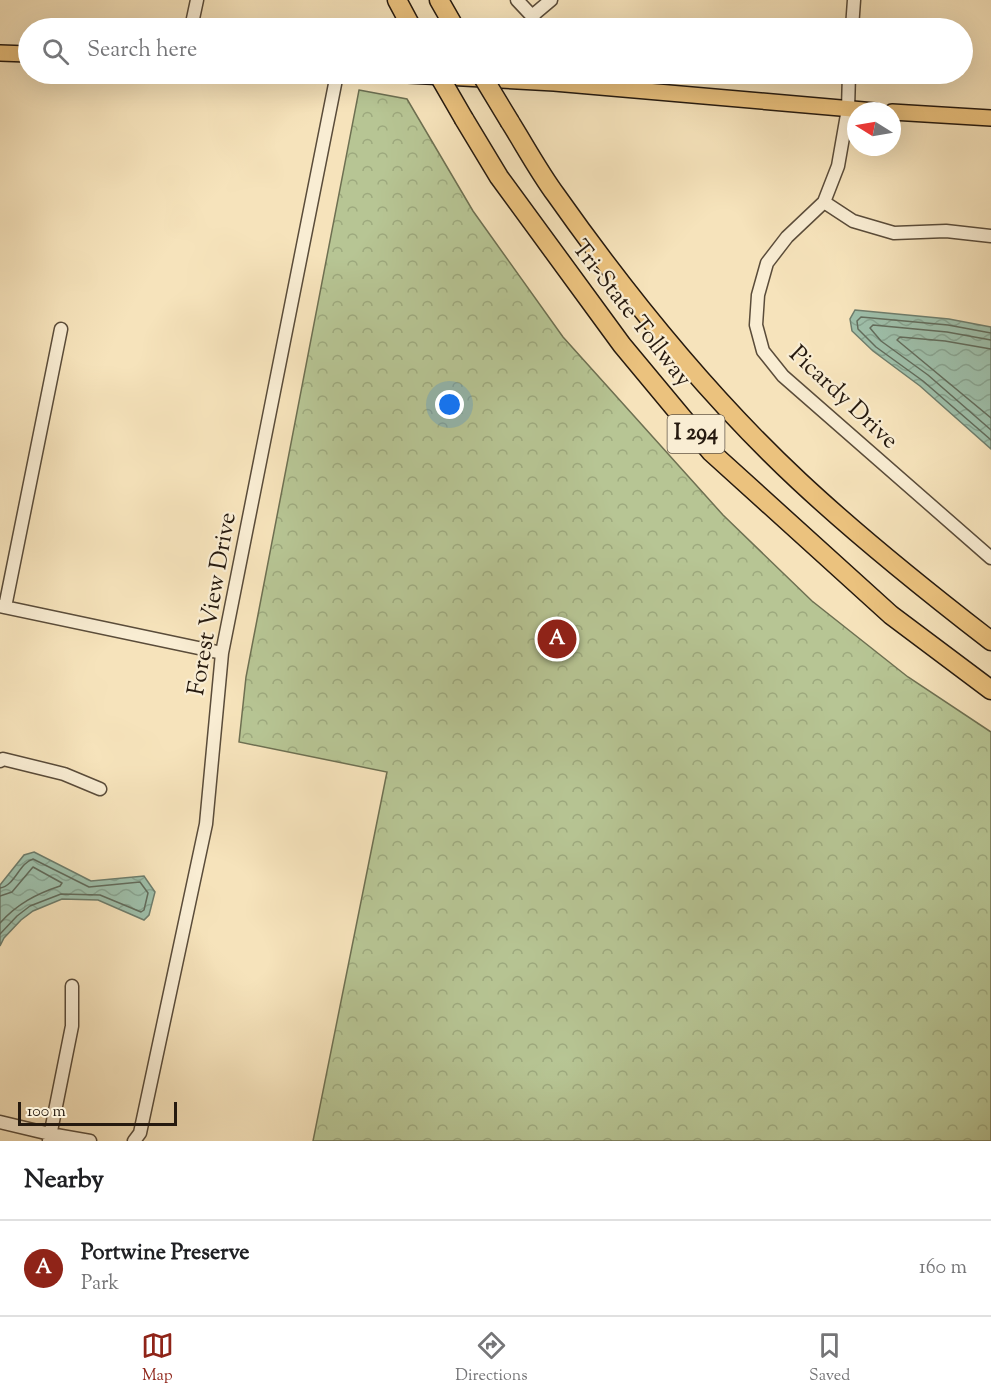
<!DOCTYPE html>
<html lang="en">
<head>
<meta charset="utf-8">
<style>
	:root { --surface:#fff; --page:#f2f2f2; --text:#202124; --muted:#757577; --line:#e0e0e0; --accent:#8f2418 }
	body { margin:0; font-family:"Sorts Mill Goudy",serif; background:var(--page); color:var(--text) }
	.compass { position:absolute; left:847px; top:102px; width:54px; height:54px; border-radius:50%; background:var(--surface); box-shadow:0 6px 24px #0002; rotate:281deg }
	.scale { position:absolute; left:18px; bottom:15px; width:159px; box-sizing:border-box; padding-left:6px; border:3px solid #261a0f; border-top:0; font-size:16px; line-height:21px; white-space:nowrap; color:#261a0f; -webkit-text-stroke:4px #f9edd3; paint-order:stroke }
	.you { position:absolute; left:450px; top:405px; width:21px; height:21px; margin:-15px; border:4px solid #fff; border-radius:50%; background:#1a73e8; box-shadow:0 0 0 9px #1a73e833 }
	.badge { display:grid; place-items:center; width:39px; height:39px; border-radius:50%; background:var(--accent); color:#fff; font-size:20px; font-weight:700 }
	.pin { position:absolute; translate:-50% -50%; border:3px solid #fff; box-shadow:0 2px 6px #0006 }
	.list { margin:0; padding:0; list-style:none }
	h2 { display:flex; justify-content:space-between; align-items:center; height:78px; margin:0; padding:0 24px; font-size:26px }
	h2 small { font-size:20px; font-weight:400; color:var(--muted) }
	.list li { display:grid; grid-template-columns:39px 1fr auto; gap:18px; align-items:center; box-sizing:border-box; height:96px; padding:0 24px; border-top:2px solid var(--line) }
	.list b { display:block; font-size:22px; white-space:nowrap }
	.list p { margin:0; font-size:20px; white-space:nowrap; color:var(--muted) }
	.list em { font-size:20px; font-style:normal; color:var(--muted) }
	.icon { flex:none; width:33px; height:33px; fill:none; stroke:currentColor; stroke-width:2; stroke-linecap:round; stroke-linejoin:round }
	.map { position:relative; flex:none; width:991px; height:1141px; overflow:hidden }
	.search { position:absolute; background:var(--surface); box-shadow:0 6px 24px #0002; left:18px; right:18px; top:18px; height:66px; display:flex; align-items:center; gap:15px; box-sizing:border-box; padding:0 21px; border-radius:33px; color:var(--muted); font-size:22px }
	.sheet { height:174px; background:var(--surface) }
	nav { display:flex; justify-content:space-around; align-items:center; box-sizing:border-box; height:84px; border-top:2px solid var(--line); background:var(--surface); font-size:16px; color:var(--muted) }
	nav a { display:grid; justify-items:center; gap:3px }
	nav .on { color:var(--accent) }
	.map>svg:first-child { display:block }
</style>
</head>
<body>
<div class="map">
<svg width="991" height="1141" viewBox="0 0 991 1141">
	<defs>
		<pattern id="park-crowns" width="20" height="18" patternUnits="userSpaceOnUse" patternTransform="scale(1.5)"><rect width="20" height="18" fill="#b7c594"/><path d="M2 6a3 3 0 1 1 6 0M12 15a3 3 0 1 1 6 0" fill="none" stroke="#9da97e"/></pattern>
		<pattern id="water-waves" width="16" height="10" patternUnits="userSpaceOnUse" patternTransform="scale(1.5)"><rect width="16" height="10" fill="#9ebfaa"/><path d="M0 5q4-4 8 0t8 0" fill="none" stroke="#88a491"/></pattern>
	</defs>
	<rect width="100%" height="100%" fill="#f6e3bb"/>
	<filter id="stains"><feTurbulence type="fractalNoise" baseFrequency=".00333" numOctaves="4"/><feColorMatrix values="0 0 0 0 .2 0 0 0 0 .09 0 0 0 0 .02 0 0 0 .5 -.17"/></filter>
	<radialGradient id="worn" r=".72"><stop offset=".6" stop-color="#630" stop-opacity="0"/><stop offset="1" stop-color="#630" stop-opacity=".3"/></radialGradient>
	<path fill="url(#park-crowns)" stroke="#6e7052" stroke-width="1.5" d="M359,90L407,99L473,211L563,337L723,515L812,601L908,677L991,732V1141H313L387,772L239,742L246,677Z"/>
	<path fill="url(#water-waves)" stroke="#6e7d6c" stroke-width="1.5" d="M855,310L949,319L991,327V449L920,386L873,351L852,331L850,319Z
		M34,852L91,881L144,876L155,892L149,915L144,920L98,900L62,899L33,911L21,920L4,938L0,946V885L24,855Z"/>
	<g fill="none" stroke-linecap="round" stroke-linejoin="round">
		<path stroke="#626c5c" stroke-width="1.5" d="M991,333L948,325L861,317L857,321L858,329L876,347L923,381L991,440
			M991,340L947,332L873,325L870,328L881,341L928,375L991,430
			M991,349L945,341L900,337L897,340L991,418
			M0,888C15,886 19,863 33,859L89,887L140,882L148,893L144,910L141,912L100,895L61,894L30,906L17,916L0,934
			M0,896L12,892L33,867L62,883L60,886C36,894 17,904 0,923"/>
		<defs>
			<path id="minor" d="M517,0L532,16L538,28
				M532,16L551,0
				M191,28L197,0
				M852,28L854,0
				M849,74L848,109L838,166L824,202L787,237L767,263L758,295L756,325L763,351L783,376L991,558
				M824,202L853,221L894,233L946,231L991,236
				M0,606L222,653
				M5,607L61,329
				M0,761L3,759L64,774L100,789
				M0,1122L50,1134L90,1141
				M49,1141L72,1026V986
				M134,1141L140,1133L206,824L222,653L337,74"/>
			<path id="major" d="M0,53L28,54
				M389,74L554,83L875,111
				M892,112L991,118"/>
			<path id="highway" d="M397,0L412,28
				M439,0L455,28
				M464,119L499,177L622,345L711,452L891,615L991,690
				M510,122C525,146 539,172 556,195C628,297 708,396 799,481C860,538 925,590 991,641"/>
		</defs>
		<use href="#minor" stroke="#5a4c3a" stroke-width="15"/>
		<use href="#major" stroke="#261a0f" stroke-width="18"/>
		<use href="#highway" stroke="#261a0f" stroke-width="21"/>
		<use href="#minor" stroke="#f9edd3" stroke-width="12"/>
		<use href="#major" stroke="#ebc27e" stroke-width="15"/>
		<use href="#highway" stroke="#ebc27e" stroke-width="18"/>
		<defs>
			<path id="highway-bridge" d="M438,74L464,119
				M481,74L510,122"/>
		</defs>
		<use href="#highway-bridge" stroke="#261a0f" stroke-width="21" stroke-linecap="butt"/>
		<use href="#highway-bridge" stroke="#ebc27e" stroke-width="18"/>
	</g>
	<g text-anchor="middle" dominant-baseline="central" stroke-width="4.5" stroke-linejoin="round" paint-order="stroke">
		<rect fill="#f9edd3" stroke="#65594a" stroke-width="1.5" x="667.5" y="415" width="57" height="38" rx="4.5"/>
		<g font-size="22" font-weight="bold" fill="#261a0f">
			<text x="696" y="434">I 294</text>
		</g>
		<g font-size="24" fill="#261a0f" stroke="#f9edd3">
			<text transform="translate(631 314) rotate(52)">Tri-State Tollway</text>
			<text transform="translate(843 398) rotate(43)">Picardy Drive</text>
			<text transform="translate(213 604) rotate(-80)">Forest View Drive</text>
		</g>
	</g>
	<rect width="100%" height="100%" filter="url(#stains)"/>
	<rect width="100%" height="100%" fill="url(#worn)"/>
</svg>
<svg class="compass" viewBox="-18 -18 36 36"><path d="M0-13l5 13h-10z" fill="#e53935"/><path d="M0 13l5-13h-10z" fill="#757577"/></svg>
<div class="scale">100 m</div>
<div class="you"></div>
<div class="pin badge" style="left:557px;top:639px">A</div>
<div class="search"><svg class="icon" aria-label="search" viewBox="0 0 24 24"><circle cx="10" cy="10" r="6"/><path d="M15 15l6 6"/></svg>Search here</div>
</div>
<section class="sheet">
<h2>Nearby<small></small></h2>
<ul class="list">
<li><span class="badge">A</span><div><b>Portwine Preserve</b><p>Park</p></div><em>160 m</em></li>
</ul>
</section>
<nav>
<a class="on"><svg class="icon" aria-label="map" viewBox="0 0 24 24"><path d="M3 6l6-2 6 2 6-2v14l-6 2-6-2-6 2zM9 4v14M15 6v14"/></svg>Map</a>
<a><svg class="icon" aria-label="directions" viewBox="0 0 24 24"><path d="M12 3l9 9-9 9-9-9zM9 14v-3h6M13 9l2 2-2 2"/></svg>Directions</a>
<a><svg class="icon" aria-label="saved" viewBox="0 0 24 24"><path d="M7 4h10v16l-5-4-5 4z"/></svg>Saved</a>
</nav>
</body>
</html>
